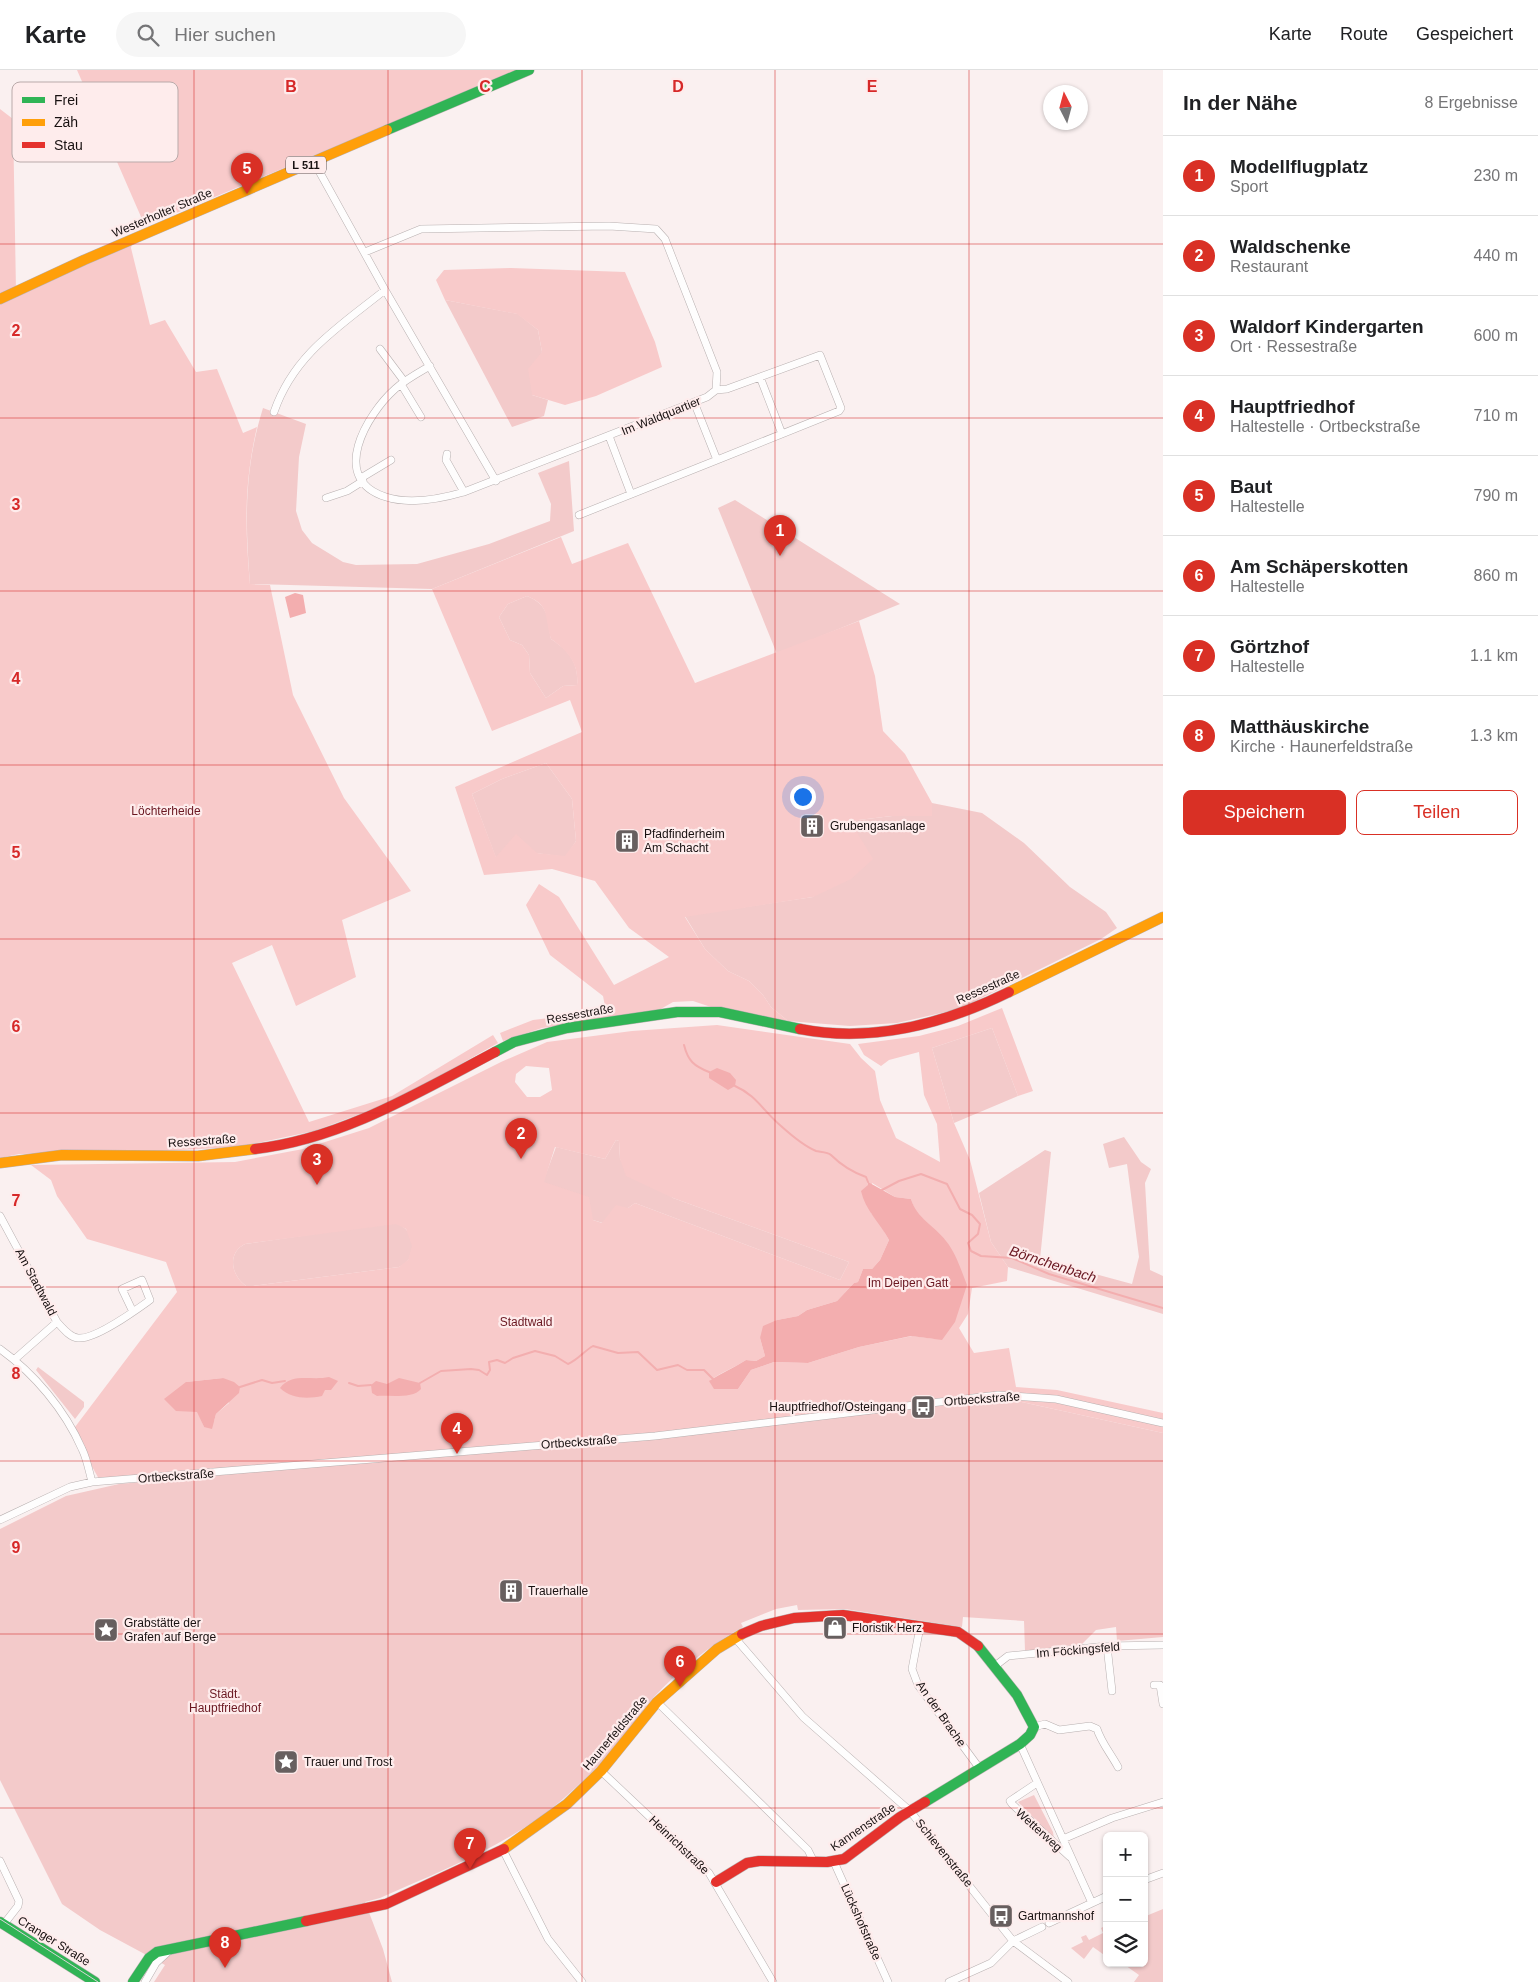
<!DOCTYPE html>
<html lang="de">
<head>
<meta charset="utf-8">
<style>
	:root { --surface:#fff; --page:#f6f6f6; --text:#202124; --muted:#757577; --line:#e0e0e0; --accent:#d93025 }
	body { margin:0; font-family:Arial,sans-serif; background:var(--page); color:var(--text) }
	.controls { position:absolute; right:15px; bottom:15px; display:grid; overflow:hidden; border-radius:8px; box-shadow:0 1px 4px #0004 }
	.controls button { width:45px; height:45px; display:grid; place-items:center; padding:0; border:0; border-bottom:1px solid var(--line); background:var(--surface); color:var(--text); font:25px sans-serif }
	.compass { position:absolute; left:1043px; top:15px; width:45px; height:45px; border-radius:50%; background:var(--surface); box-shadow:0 1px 4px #0004; rotate:354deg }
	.you { position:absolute; left:802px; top:726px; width:18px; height:18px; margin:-12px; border:4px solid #fff; border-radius:50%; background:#1a73e8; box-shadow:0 0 0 8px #1a73e833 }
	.badge { display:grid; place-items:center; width:32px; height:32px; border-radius:50%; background:var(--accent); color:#fff; font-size:16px; font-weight:700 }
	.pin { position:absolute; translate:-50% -41px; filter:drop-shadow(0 1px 2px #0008) }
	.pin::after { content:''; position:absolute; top:26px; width:18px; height:15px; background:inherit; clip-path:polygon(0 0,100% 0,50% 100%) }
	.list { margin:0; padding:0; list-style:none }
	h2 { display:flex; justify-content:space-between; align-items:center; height:65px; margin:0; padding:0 20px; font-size:21px }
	h2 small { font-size:16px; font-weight:400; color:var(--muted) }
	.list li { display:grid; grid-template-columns:32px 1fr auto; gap:15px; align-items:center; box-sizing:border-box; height:80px; padding:0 20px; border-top:1px solid var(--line) }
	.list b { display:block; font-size:19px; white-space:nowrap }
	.list p { margin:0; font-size:16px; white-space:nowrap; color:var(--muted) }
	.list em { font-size:16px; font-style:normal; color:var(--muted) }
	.actions { display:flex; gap:10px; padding:15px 20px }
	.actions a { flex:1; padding:11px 0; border:1px solid var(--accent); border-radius:8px; text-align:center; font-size:18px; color:var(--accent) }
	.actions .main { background:var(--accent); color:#fff }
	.icon { flex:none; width:28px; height:28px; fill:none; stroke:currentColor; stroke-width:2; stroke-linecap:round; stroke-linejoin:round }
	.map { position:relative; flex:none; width:1163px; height:1912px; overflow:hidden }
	header { display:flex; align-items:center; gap:30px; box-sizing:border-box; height:70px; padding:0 25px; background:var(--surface); border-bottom:1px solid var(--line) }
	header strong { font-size:24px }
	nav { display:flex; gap:28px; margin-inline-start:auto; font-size:18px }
	.search { width:350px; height:45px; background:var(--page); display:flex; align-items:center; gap:12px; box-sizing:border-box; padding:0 18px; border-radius:28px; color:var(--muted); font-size:19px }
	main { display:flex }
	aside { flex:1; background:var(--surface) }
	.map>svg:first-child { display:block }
</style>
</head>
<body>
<header>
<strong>Karte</strong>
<div class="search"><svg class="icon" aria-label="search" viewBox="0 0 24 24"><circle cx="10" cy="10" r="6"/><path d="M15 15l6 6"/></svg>Hier suchen</div>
<nav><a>Karte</a><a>Route</a><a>Gespeichert</a></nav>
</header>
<main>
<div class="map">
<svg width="1163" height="1912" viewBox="0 0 1163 1912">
	<rect width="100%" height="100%" fill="#faf0f0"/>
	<path fill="#f3caca" d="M445,230L518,244L538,260L542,282L532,325L548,330L544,346L512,357Z
		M263,338L306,354L299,387L296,441L302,460L312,473L343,492L356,495L417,494L489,474L550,451L551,434L538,403L569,391L574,461L432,519L250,514C245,451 244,399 263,338Z
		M735,430L900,534L777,584L718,438Z
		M527,526C549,535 547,547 551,569C569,581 579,593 577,615L563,616L546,628L530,603L529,585L522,575L510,570L499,547L508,534Z
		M546,693L572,729L576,771L566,787L536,783L496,788L472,724L502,709Z
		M932,733L982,743L1024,773L1070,817L1106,842L1117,858L1101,869L959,939L897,953L850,956L788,951L771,937L763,925L749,911L728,901L705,879L685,846L813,827L850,751L892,746H932Z
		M992,958L1018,1026L954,1053L932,978Z
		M1124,1067L1141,1092L1151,1099L1145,1113L1150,1200L1163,1206V1244L1008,1197L991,1172L979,1123L1045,1080L1051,1082L1040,1189L1132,1214L1139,1187L1127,1094L1109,1098L1103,1074Z
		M616,1070L619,1071L620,1089L673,1128L849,1192L840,1210L635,1133L606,1154L593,1150L543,1112L556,1077L605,1089Z
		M392,1153C415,1154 420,1189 399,1197L253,1216H246C231,1205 227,1183 245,1174Z
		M38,1297L84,1332V1337L75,1349L36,1300Z
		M999,1327L1163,1363V1567L1117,1571L1116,1557L1096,1560L1082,1574L1025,1581L1024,1551L963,1547L962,1557L845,1539L798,1540L797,1535L776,1539L741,1553L743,1557C710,1575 679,1600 654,1627C643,1639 635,1654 625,1667C607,1689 584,1710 563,1729C510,1775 443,1800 380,1828L365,1832L383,1879L392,1912H154L165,1895L100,1860L62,1834L0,1710V1459L66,1426L119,1414L385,1390Z
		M1034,1725L1053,1762L1054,1769L1018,1732Z
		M1163,1839V1912H1134L1139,1905L1122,1893H1144V1843L1146,1846Z
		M1107,1855V1887L1093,1877L1084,1889L1071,1878L1083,1872L1081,1867L1086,1865L1089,1870L1103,1863L1101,1858Z"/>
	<path fill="#f8caca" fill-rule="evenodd" d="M77,0H519L145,156Z
		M0,39L13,49L16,221L133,169L131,178L150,255L165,250L196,302L217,299L243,363L257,357C244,414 245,457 250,514L270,515L293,625L344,728L411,821L342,850L356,907L296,936L272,875L232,893L309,1052L392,1026L493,965L498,973L395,1031L314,1061L238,1077L142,1082L19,1084L0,1088Z
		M511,198L625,202L655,272L662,297L596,326L565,335L532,325L528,299L542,282L538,260L517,244L445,230L436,210L444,200Z
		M561,467L572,494L628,473L695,613L859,551L875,606L883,661L905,684L932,733V746H892L850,751L873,789L851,809L813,827L685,847L705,879L728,901L749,911L763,925L771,937L788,951L711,937L693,931L673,932L659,940L542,958L503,971L500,963L533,950L606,941L603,926L550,885L526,835L539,814L559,827L614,915L669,887L629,858L595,811L552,799L484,805L455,717L582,662L570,630L492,661L432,519ZM527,526C551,536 544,547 551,569C568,581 579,594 577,615L563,616L546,628L530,603L529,585L522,575L510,570L499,547L508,534ZM546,693L572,729L576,771L565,786L537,783L516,764L496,787L472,724L502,709Z
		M1002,938L1033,1021L1018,1026L992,958L932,978L954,1053L970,1090L991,1172L1008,1197L1007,1211L972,1218L968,1244L959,1258L974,1283L1009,1278L1016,1317L1057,1320L1163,1343V1363L999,1327L657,1364L99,1409L72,1361L177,1222L166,1192L87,1169L57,1126L51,1110L31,1095L235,1092L303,1079L369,1058L501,992L547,972L632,961L717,955L850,974L861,988L875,1001L880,1030L896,1068L940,1092L937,1054L924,1025L919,982L889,990L881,996L864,985L858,974L919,966L958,956ZM526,996L549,998L552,1020L540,1027H527L515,1012L516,1004ZM616,1070L619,1071L620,1089L626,1106L673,1128L849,1192L840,1210L635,1133L628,1138L616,1135L602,1153L593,1150L589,1127L544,1112L555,1077L605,1089ZM872,1113L895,1127L911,1129L915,1141L924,1150L935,1269L912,1266L859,1277L808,1293L774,1292L751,1300L738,1319L710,1311C721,1302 734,1298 746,1290L756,1291L765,1286L760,1268L777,1250L798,1246L807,1240L837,1231L854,1213L858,1212L863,1199H872L880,1190L889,1170L880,1154L871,1143ZM396,1154L406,1159L412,1176L408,1190L399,1197L253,1216H246C231,1205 227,1183 245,1174ZM223,1308L229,1333L216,1344L214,1351L204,1357L186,1312Z"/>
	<path fill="#f3aeaf" d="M295,523L303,525L306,543L290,548L285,527Z
		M717,998L730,1003L736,1010L735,1016L728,1020L709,1008V1002Z
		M868,1112L895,1127L911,1129C917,1149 934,1155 946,1171C956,1183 961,1200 967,1215L955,1252L942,1270L911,1266L859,1277L808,1293L774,1292L751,1300L738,1319H714L709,1311C721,1303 734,1298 746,1290L756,1291L765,1286L760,1268L763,1256L777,1250L798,1246L807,1240L837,1231L854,1213L858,1212L863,1199H872L880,1190L889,1170C880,1153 865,1140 861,1121L868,1115Z
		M329,1307L338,1311L331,1320H325L322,1326C308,1329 291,1329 280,1318C292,1302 311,1311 329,1307Z
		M223,1308L234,1312L240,1317L239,1323L216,1344L212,1359L204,1357L197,1342L176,1341L164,1329L186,1312Z
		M399,1308L420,1313L421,1319C413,1329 389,1325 377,1326L372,1323L371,1315L376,1311L387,1314Z"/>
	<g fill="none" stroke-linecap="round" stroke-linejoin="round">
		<path stroke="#f3aeaf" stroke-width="2" d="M684,975C688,991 694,996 709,1002
			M735,1016C756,1025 764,1042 781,1056C791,1065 804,1076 816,1081C820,1082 828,1082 831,1085C841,1095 852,1102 866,1107L868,1112
			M882,1120L899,1111L921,1104L947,1114L960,1139L972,1145L980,1154L978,1164L968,1173L971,1181L981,1186L1012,1188L1049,1204L1163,1238
			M349,1313L358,1316L371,1315
			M420,1313L441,1301L471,1299L479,1300L487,1305L490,1300L489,1292L497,1290L505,1293L513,1288L535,1281L555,1286L568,1294C578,1290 584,1281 593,1276L618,1283L638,1282L657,1300L678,1295L687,1300H704L713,1309
			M240,1317L262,1310L272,1313L285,1311"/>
		<defs>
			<path id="street" d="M314,92L385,220L496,411
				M365,182L421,159L609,156L656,159L665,169L717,302L716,320L707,327L464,422C440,429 411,435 386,427C328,409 367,344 395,319C405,310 418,303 430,296
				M380,279L404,311
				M760,307L782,364
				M401,314L421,347
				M716,320L727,319L820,285L841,338L839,341L717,390
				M274,342C294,284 339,257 385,220
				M609,366L631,424
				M447,384L446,390L464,422
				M361,408L391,390
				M326,428L347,421L363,411
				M579,445L717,390L694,332
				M0,1146L57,1252C63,1258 69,1267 78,1268C95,1270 136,1240 150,1230L142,1210L122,1219L133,1242
				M0,1279C34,1303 65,1340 82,1379C87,1389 89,1401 92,1412
				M15,1289L57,1252
				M0,1450L70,1417L92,1412L655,1366L998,1325L1056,1329L1163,1353
				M920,1557L912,1599L918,1615L980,1699
				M735,1568L803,1647L910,1741L1013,1871L1068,1912
				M1107,1576L1112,1621
				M995,1596L1008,1586L1107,1576L1163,1575
				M1154,1615H1160L1163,1634
				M657,1632L808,1780L814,1792
				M1034,1657L1045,1654L1059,1660L1090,1656L1097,1659C1101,1672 1111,1684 1118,1697
				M1020,1674L1092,1833
				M601,1701L709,1803L773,1912
				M1037,1713L1010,1731L1012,1734L1070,1787
				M1063,1769L1112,1748L1163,1732
				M503,1780L548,1869L582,1912
				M0,1791L19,1831L18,1836L4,1854
				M834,1792L888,1912
				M1144,1810L1163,1803
				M1049,1853L1107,1826
				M145,1912L156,1893L169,1881
				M949,1912L991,1893L1013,1871L1042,1857"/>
			<path id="fast" d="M387,60L529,0
				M495,982L514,972L567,958L677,942H720L800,959
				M925,1732L1020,1674L1030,1665L1034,1657L1017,1625L978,1576
				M0,1852L95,1912
				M133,1912L149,1888L157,1882L306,1851"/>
			<path id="slow" d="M0,229L84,190L387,60
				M1009,922L1163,847
				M0,1093L62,1085L198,1086L255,1079
				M504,1779L567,1734L601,1701L657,1632L717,1579L742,1564"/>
			<path id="jam" d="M800,959C872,973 944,954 1009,922
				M255,1079C342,1069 419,1022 495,982
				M742,1564L761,1556L794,1548L843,1545L958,1562L978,1576
				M716,1812L747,1793L759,1791L827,1792L844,1789L900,1747L925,1732
				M306,1851L386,1834L504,1779"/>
		</defs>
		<use href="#street" stroke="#b8b0b0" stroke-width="8"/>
		<use href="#fast" stroke="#b8b0b0" stroke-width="11"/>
		<use href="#slow" stroke="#b8b0b0" stroke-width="11"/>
		<use href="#jam" stroke="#b8b0b0" stroke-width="11"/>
		<use href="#street" stroke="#fefdfd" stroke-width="7"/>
		<use href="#fast" stroke="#30b455" stroke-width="10"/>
		<use href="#slow" stroke="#ff9f0a" stroke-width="10"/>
		<use href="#jam" stroke="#e5322d" stroke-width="10"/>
		<path stroke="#d8d6d6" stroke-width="1" d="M0,1849L98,1912"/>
	</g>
	<path fill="none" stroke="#d62828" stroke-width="1" stroke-opacity="0.55" d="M194,0V1912M388,0V1912M582,0V1912M775,0V1912M969,0V1912M0,174H1163M0,348H1163M0,521H1163M0,695H1163M0,869H1163M0,1043H1163M0,1217H1163M0,1391H1163M0,1564H1163M0,1738H1163"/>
	<defs>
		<symbol id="building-square" viewBox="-11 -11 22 22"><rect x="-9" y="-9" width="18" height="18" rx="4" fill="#675f5f" stroke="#feecec"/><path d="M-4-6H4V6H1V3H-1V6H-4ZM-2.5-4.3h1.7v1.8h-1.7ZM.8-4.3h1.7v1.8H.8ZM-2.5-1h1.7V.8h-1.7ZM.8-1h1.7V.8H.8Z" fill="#fff"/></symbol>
		<symbol id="bus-square" viewBox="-11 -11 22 22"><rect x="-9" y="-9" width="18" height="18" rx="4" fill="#675f5f" stroke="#feecec"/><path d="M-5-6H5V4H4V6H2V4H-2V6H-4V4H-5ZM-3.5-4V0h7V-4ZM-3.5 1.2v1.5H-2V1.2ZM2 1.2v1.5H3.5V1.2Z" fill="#fff"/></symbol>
		<symbol id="shop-square" viewBox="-11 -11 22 22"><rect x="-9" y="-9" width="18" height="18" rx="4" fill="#675f5f" stroke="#feecec"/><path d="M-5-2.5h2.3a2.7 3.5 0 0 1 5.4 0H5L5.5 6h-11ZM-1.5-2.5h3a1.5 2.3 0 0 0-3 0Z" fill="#fff"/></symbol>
		<symbol id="sight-square" viewBox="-11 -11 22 22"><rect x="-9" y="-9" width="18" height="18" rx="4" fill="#675f5f" stroke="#feecec"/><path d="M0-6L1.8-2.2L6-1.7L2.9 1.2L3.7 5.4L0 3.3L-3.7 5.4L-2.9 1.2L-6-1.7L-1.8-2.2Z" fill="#fff"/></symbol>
	</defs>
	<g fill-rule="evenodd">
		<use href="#building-square" x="798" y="742" width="28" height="28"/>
		<use href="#building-square" x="613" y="757" width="28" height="28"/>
		<use href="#bus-square" x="909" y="1323" width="28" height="28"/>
		<use href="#building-square" x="497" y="1507" width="28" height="28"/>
		<use href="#shop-square" x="821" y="1544" width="28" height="28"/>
		<use href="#sight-square" x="92" y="1546" width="28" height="28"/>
		<use href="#sight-square" x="272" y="1678" width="28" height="28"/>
		<use href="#bus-square" x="987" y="1832" width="28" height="28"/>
	</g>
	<g text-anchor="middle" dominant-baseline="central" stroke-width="4.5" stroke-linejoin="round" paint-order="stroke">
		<rect fill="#feecec" stroke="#5d5353" stroke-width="1" x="286" y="86.5" width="40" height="17" rx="4"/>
		<g font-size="11" font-weight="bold" fill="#181111">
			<text x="306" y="95">L 511</text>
		</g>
		<g font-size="12" fill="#181111" stroke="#feecec">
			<text transform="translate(162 143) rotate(-23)">Westerholter Straße</text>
			<text transform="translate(661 346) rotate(-22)">Im Waldquartier</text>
			<text transform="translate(988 917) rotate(-24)">Ressestraße</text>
			<text transform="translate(580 944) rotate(-10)">Ressestraße</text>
			<text transform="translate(202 1071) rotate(-4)">Ressestraße</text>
			<text transform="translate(36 1212) rotate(62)">Am Stadtwald</text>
			<text transform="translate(982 1329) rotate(-4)">Ortbeckstraße</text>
			<text transform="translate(579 1372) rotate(-4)">Ortbeckstraße</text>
			<text transform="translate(176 1406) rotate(-4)">Ortbeckstraße</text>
			<text transform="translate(1078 1580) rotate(-5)">Im Föckingsfeld</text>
			<text transform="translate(941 1644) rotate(55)">An der Brache</text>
			<text transform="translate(615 1663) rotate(-50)">Haunerfeldstraße</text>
			<text transform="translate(863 1757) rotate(-34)">Kannenstraße</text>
			<text transform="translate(1039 1760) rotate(42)">Wetterweg</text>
			<text transform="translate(679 1775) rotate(44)">Heinrichstraße</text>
			<text transform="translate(944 1783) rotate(51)">Schievenstraße</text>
			<text transform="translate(861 1852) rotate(66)">Lückshofstraße</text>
			<text transform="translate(54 1871) rotate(32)">Cranger Straße</text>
		</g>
		<g font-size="12" fill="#6a1721" stroke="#feecec">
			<text x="166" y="741">Löchterheide</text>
			<text x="908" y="1213">Im Deipen Gatt</text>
			<text x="526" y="1252">Stadtwald</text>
			<text x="225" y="1624">Städt.<tspan x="225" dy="14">Hauptfriedhof</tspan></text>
		</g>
		<g font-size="12" fill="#181111" stroke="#feecec" text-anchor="start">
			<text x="830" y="756">Grubengasanlage</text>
			<text x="644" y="764">Pfadfinderheim<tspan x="644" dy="14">Am Schacht</tspan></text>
			<text x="906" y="1337" text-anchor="end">Hauptfriedhof/Osteingang</text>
			<text x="528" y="1521">Trauerhalle</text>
			<text x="124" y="1553">Grabstätte der<tspan x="124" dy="14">Grafen auf Berge</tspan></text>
			<text x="852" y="1558">Floristik Herz</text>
			<text x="304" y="1692">Trauer und Trost</text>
			<text x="1018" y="1846">Gartmannshof</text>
		</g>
		<g font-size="14" font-style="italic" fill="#691620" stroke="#feecec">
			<text transform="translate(1053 1194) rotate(18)">Börnchenbach</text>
		</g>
	</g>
	<rect x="12" y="12" width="166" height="80" rx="8" fill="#feecec" stroke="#b9aaaa" stroke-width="1"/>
	<rect x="22" y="27" width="23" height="6" fill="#30b455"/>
	<rect x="22" y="49" width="23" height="7" fill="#ff9f0a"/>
	<rect x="22" y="72" width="23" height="6" fill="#e5322d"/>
	<g font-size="14" fill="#181111">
		<text x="54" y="35">Frei</text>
		<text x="54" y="57">Zäh</text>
		<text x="54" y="80">Stau</text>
	</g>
	<g font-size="16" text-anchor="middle" font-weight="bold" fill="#d62828" stroke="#feecec" stroke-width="4.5" stroke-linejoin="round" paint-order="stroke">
		<text x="291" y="22">B</text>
		<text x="485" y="22">C</text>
		<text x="678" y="22">D</text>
		<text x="872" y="22">E</text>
		<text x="16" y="266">2</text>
		<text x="16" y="440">3</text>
		<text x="16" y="614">4</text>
		<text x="16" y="788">5</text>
		<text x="16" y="962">6</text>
		<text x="16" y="1136">7</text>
		<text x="16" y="1309">8</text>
		<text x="16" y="1483">9</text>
	</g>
</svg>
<div class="controls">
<button>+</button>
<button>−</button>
<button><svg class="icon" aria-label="layers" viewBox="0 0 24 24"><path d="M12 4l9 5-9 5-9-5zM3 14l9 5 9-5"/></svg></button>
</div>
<svg class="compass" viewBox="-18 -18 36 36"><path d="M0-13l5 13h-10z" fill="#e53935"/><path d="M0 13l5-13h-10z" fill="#757577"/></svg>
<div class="you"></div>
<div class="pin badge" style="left:780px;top:486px">1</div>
<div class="pin badge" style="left:521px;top:1089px">2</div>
<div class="pin badge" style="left:317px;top:1115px">3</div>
<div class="pin badge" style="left:457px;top:1384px">4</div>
<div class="pin badge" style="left:247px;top:124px">5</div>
<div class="pin badge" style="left:680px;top:1617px">6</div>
<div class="pin badge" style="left:470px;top:1799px">7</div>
<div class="pin badge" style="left:225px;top:1898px">8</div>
</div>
<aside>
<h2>In der Nähe<small>8 Ergebnisse</small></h2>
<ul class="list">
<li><span class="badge">1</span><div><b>Modellflugplatz</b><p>Sport</p></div><em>230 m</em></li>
<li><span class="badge">2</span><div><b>Waldschenke</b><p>Restaurant</p></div><em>440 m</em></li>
<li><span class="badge">3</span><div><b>Waldorf Kindergarten</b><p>Ort · Ressestraße</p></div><em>600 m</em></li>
<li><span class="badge">4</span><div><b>Hauptfriedhof</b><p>Haltestelle · Ortbeckstraße</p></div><em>710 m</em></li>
<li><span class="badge">5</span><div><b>Baut</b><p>Haltestelle</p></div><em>790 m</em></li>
<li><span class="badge">6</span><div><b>Am Schäperskotten</b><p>Haltestelle</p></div><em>860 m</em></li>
<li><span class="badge">7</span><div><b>Görtzhof</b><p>Haltestelle</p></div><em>1.1 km</em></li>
<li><span class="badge">8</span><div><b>Matthäuskirche</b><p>Kirche · Haunerfeldstraße</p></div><em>1.3 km</em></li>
</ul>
<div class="actions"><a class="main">Speichern</a><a>Teilen</a></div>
</aside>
</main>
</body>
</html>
